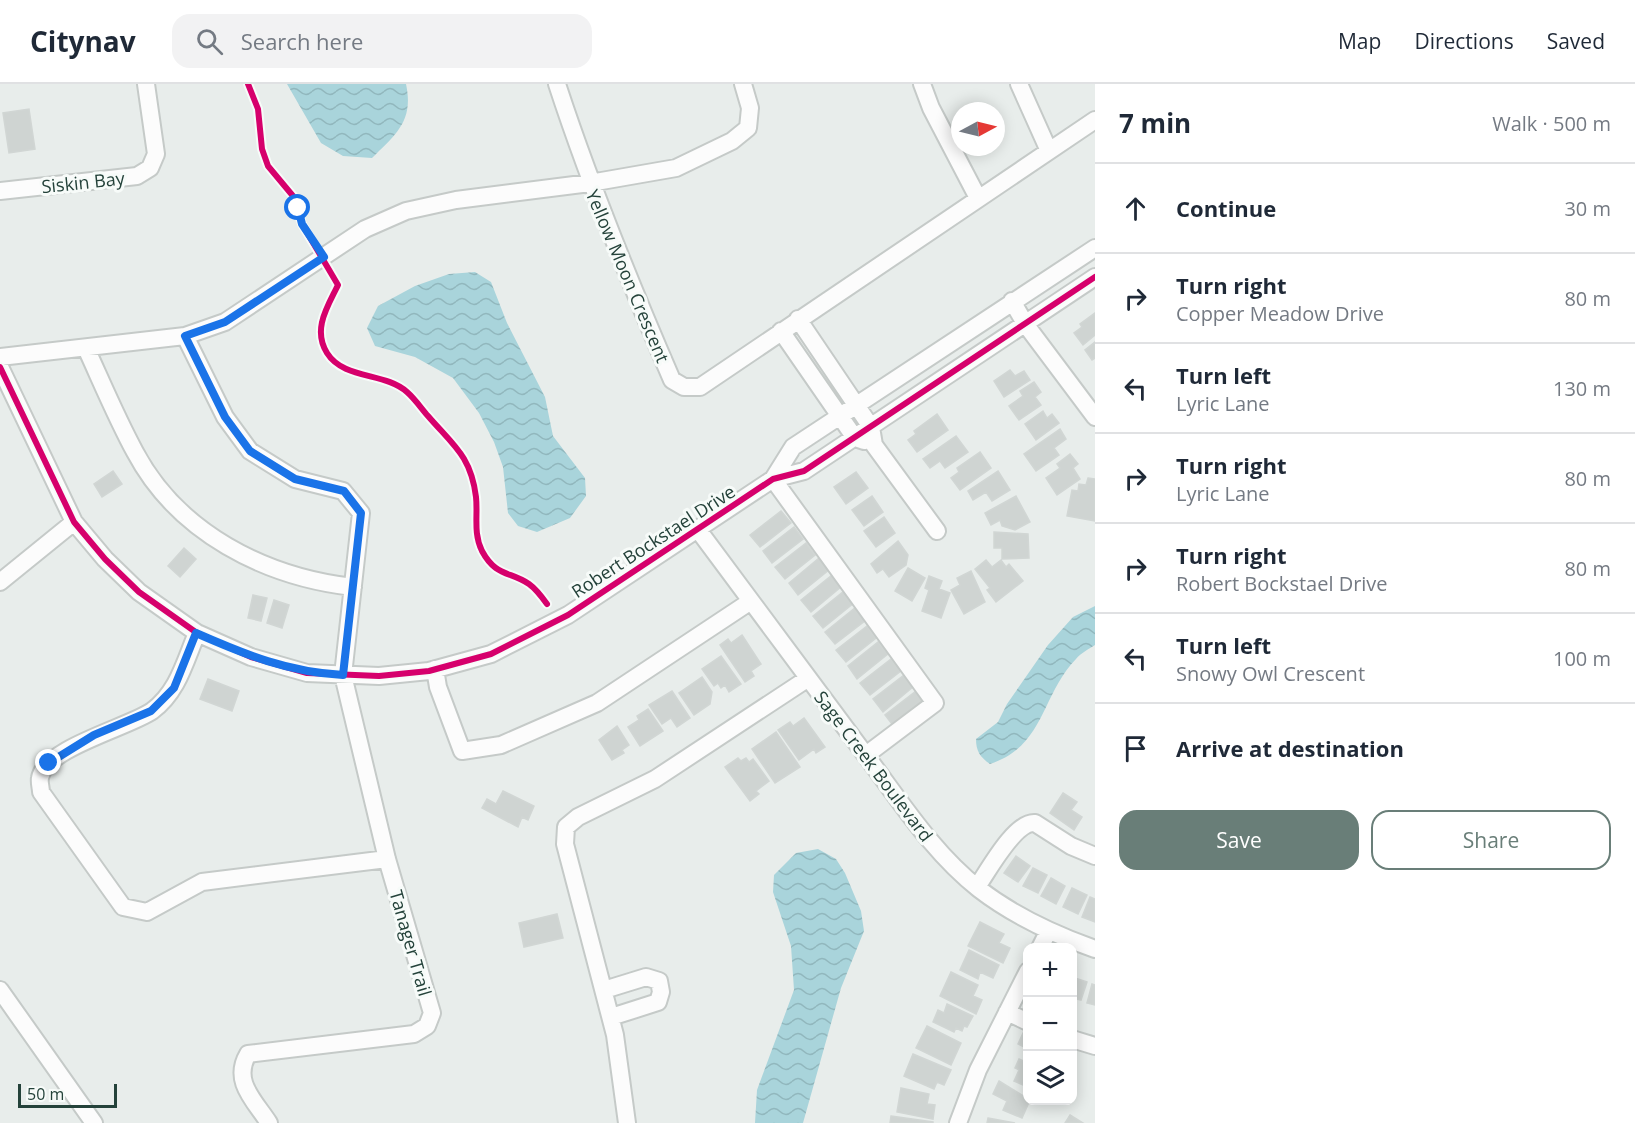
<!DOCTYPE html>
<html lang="en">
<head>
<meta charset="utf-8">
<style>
	:root { --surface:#fff; --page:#f2f2f3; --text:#1f2937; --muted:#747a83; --line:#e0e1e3; --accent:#697e78 }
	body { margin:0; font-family:"Open Sans",sans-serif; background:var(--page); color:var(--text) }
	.controls { position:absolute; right:18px; bottom:18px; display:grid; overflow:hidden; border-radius:12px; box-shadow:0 3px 15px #0003 }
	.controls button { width:54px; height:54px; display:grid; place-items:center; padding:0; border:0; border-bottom:2px solid var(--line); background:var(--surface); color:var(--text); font:30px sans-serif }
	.compass { position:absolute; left:951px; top:18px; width:54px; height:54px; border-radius:50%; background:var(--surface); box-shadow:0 3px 15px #0003; rotate:83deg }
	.scale { position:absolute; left:18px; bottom:15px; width:99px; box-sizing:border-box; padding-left:6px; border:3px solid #24423a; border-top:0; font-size:16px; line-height:21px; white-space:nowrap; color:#24423a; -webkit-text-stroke:4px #f7fbf9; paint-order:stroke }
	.stop { position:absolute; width:18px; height:18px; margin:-14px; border:4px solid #1a73e8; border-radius:50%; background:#fff }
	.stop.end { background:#1a73e8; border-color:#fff; box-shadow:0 2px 6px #0008 }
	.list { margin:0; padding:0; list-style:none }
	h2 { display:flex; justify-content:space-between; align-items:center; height:78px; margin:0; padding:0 24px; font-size:26px }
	h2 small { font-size:20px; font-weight:400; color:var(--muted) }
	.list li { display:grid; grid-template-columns:39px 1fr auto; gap:18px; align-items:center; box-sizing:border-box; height:90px; padding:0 24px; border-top:2px solid var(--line) }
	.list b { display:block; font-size:22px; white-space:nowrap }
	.list p { margin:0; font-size:20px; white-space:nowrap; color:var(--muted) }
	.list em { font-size:20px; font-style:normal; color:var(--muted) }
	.actions { display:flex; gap:12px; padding:18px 24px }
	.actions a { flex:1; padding:14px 0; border:2px solid var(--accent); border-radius:18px; text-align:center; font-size:21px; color:var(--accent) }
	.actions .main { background:var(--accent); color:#fff }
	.icon { flex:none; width:33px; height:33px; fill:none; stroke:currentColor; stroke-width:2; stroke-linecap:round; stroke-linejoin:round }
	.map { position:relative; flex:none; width:1095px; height:1039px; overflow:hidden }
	header { display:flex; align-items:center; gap:36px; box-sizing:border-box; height:84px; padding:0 30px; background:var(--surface); border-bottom:2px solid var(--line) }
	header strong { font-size:28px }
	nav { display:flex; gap:33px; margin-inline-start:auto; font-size:21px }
	.search { width:420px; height:54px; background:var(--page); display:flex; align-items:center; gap:15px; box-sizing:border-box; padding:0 21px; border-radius:18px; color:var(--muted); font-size:22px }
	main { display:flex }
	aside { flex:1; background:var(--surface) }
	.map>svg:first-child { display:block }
</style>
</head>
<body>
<header>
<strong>Citynav</strong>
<div class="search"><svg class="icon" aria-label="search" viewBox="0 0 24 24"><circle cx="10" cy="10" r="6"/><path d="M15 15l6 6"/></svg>Search here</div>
<nav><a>Map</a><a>Directions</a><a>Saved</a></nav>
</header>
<main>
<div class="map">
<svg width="1095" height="1039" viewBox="0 0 1095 1039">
	<defs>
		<pattern id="water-waves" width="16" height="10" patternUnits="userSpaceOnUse" patternTransform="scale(1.5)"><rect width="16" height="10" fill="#a9d4db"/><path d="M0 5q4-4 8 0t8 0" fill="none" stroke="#91b7bd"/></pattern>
	</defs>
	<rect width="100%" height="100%" fill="#e8edeb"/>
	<path fill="url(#water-waves)" d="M287,0H406C414,37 396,50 372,74L343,72L321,59Z
		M475,188L491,198L507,239L545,313L553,352L585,394L586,412L570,434L537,448L518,442L508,429L503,383L494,358L479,329L453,294L415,273L375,262L367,244L378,222L415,202L449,190Z
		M1095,522V561C1089,565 1081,569 1076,575C1041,611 1045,662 990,680C980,673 976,667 976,655L998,638L1007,620L1048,561L1073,533Z
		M818,765L836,775L845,789L861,827L864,847L841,904L803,1039H755L757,1006L794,906L791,862L773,808L774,791L796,769Z"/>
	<path fill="#cfd4d2" stroke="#d1d6d4" stroke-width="1.5" d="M29,25L35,65L9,69L3,29Z
		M1095,229V251L1083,261L1074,249L1082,243L1080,240Z
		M1095,258V274L1092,276L1085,266Z
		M1010,286L1015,292L1024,287L1030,296L1004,313L994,297Z
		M1034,298L1041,308L1035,313L1041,321L1019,336L1009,322L1023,312L1020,307Z
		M1043,327L1047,334L1052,330L1059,339L1036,356L1025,340Z
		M937,330L948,346L917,368L908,356L916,350L914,347Z
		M1060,345L1066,355L1054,364L1059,371L1036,387L1024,370Z
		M956,352L968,368L945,384L940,377L930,384L923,375Z
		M980,368L991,384L960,406L951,394L959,388L957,384Z
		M1070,370L1078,380L1073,384L1080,395L1057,411L1046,394L1060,384L1057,380Z
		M113,387L122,400L102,413L94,400Z
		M998,387L1010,406L992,417L986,408L973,416L968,407Z
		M856,388L868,404L846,420L834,403Z
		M1088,394L1095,395V437L1067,432L1072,406L1078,407L1079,400L1086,401Z
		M872,412L883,428L864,442L852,426Z
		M1016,412L1030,438L1015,446L1002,442L1000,436L991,441L985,429Z
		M781,427L791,439L760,463L750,451Z
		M884,433L895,449L876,463L864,447Z
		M794,443L803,455L772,479L763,467Z
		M994,448L1028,450L1029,474L1002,475V464H994Z
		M898,457L908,471L906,481L889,493L883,485L877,489L871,480Z
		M806,459L815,471L785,495L775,483Z
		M184,464L196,475L180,493L168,482Z
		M819,474L829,486L798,511L789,499Z
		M986,476L992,483L1001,476L1006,483L1009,480L1023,497L996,518L987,506L990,504L975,485Z
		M908,484L925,494L912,517L895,507Z
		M971,487L985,518L964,530L951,506L960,501L957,494Z
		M832,491L841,503L811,528L801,516Z
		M929,492L942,497L939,505L950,509L941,534L922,527L929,506L925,504Z
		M844,507L854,519L823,544L813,532Z
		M253,511L267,514L261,537L248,534Z
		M274,516L289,521L282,544L267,539Z
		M856,523L866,536L835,560L825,548Z
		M867,542L876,554L846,578L836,566Z
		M742,551L761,580L751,587L754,592L745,598L720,561L728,555L731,559Z
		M878,558L888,570L857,595L848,582Z
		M721,572L741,600L729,608L725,601L721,604L718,599L714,602L702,585Z
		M891,575L901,587L870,611L860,599Z
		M904,591L913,603L883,628L873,615Z
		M702,593L712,608L710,620L694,631L679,609Z
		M208,595L239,607L232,627L200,615Z
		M672,607L690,634L677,643L671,634L662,640L649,621Z
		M916,607L925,619L895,644L885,631Z
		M648,625L663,647L640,662L628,643L639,636L637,632Z
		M804,634L825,663L816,669L814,665L799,676L778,646L790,638L793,642Z
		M617,642L629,661L622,666L624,669L612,676L599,656Z
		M776,648L800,683L775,699L752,665Z
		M738,674L741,677L746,674L749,678L753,675L769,697L756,707L759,710L750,717L725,683Z
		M503,707L534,722L528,736L522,733L518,743L482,724L487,715L496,720Z
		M1063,709L1077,718L1071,726L1082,733L1074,746L1050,729Z
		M1016,772L1030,782L1018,798L1004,789Z
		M1033,784L1047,791L1038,809L1023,802Z
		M1051,794L1065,802L1056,820L1041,812Z
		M1072,804L1087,811L1078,830L1063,823Z
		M1090,813L1095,815V838L1082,833Z
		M557,830L563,854L524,863L519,839Z
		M980,838L1004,850L999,859L1010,864L1003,879L968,862Z
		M969,866L999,881L993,894L980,888L978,895L960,886Z
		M951,888L978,901L973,912L982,916L976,930L940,912Z
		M1072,893L1087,898L1081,916L1072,914Z
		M1092,900L1095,901V921L1087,919Z
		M947,920L973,932L967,943L964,942L962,947L956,944L954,948L933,938L938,926L944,929Z
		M927,942L961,959L951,981L916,964Z
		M1024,947L1028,949V965L1018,960Z
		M913,970L951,986L944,1001L937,998L934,1005L904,992Z
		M1019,975L1028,979V1003L1014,997L1019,986L1015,984Z
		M999,997L1030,1016L1022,1034L1003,1026L1007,1017L993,1010Z
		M901,1004L929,1010L927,1020L935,1021L933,1035L897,1028Z
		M1070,1031L1083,1039H1065Z
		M891,1032L933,1038V1039H890Z
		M988,1034L1015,1039H987Z"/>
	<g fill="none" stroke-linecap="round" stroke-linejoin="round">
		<defs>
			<path id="minor" d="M557,0C590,101 630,199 672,296L684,303H700L1095,36
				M922,0L931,24L978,114
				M1019,0L1049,67
				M0,107L137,92L150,84L156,70L146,0
				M1012,217L1026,241L1095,333
				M798,235L871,343L874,361L937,447
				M781,247L855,354L864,357
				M185,252L225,333L250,367L295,395L343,407L361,429L343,591L387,775L432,929L427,942L414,950L248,970C232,997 254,1016 269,1039
				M86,264C102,299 117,335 135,368C178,449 265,493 353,503
				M0,273L185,252L225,238L365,145L406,127L456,116L590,99L676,84L732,57L748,44L750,24L743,0
				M0,283L74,438L105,475L139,508L197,549L251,573L307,589L379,592L429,587L491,570L568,531L773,395L804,387L1095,193
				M773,395L793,363L1095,164
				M773,395L935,619L866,671
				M699,447C755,522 811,598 867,673C901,718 933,769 979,805C1014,832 1053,850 1095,865
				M0,498L74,438
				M197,549C185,577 178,608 152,627C129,643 45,664 40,694C39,698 41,704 41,708L123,823L147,828L202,798L387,775
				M435,585L438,603L462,667L501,661L597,619L751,517
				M977,803C988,787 1015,737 1035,739L1071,762L1095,772
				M1040,864L1048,848
				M0,906L94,1039
				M604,906L646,893L659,897L661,908L658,918L611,933
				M1007,928L1028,938
				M1072,955L1095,962
				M627,1039L615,951L565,760L566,743L578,733L655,695L807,595
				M958,1039L978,986L1028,887"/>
		</defs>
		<use href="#minor" stroke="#c5cac8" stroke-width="20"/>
		<use href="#minor" stroke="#fcfcfc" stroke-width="16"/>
		<defs>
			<path id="cycleway" d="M248,0L258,25L262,65L268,82L293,112L302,140L338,201C328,222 312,245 327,269C344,296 385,288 407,308C415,315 421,324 428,332C453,361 471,372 476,413C478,431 473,449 482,467C496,493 510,487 529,500C536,505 542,513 547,520
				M0,283L74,438L105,475L139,508L197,549L251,573L307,589L379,592L429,587L491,570L568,531L773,395L804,387L1095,193"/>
		</defs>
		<use href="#cycleway" stroke="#f7fbf9" stroke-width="10"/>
		<use href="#cycleway" stroke="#d6006c" stroke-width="6"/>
	</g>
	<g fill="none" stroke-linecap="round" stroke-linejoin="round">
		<path stroke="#1a73e8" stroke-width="8" d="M49,679L94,651L151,627L174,604L196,549C246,571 288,588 343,591L361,429L344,407L295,395L250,367L225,333L185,252L225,238L324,173L302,140L298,124"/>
	</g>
	<g text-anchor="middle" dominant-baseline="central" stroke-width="6" stroke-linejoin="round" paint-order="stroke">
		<g font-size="18" fill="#24423a" stroke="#f7fbf9">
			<text transform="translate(83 98) rotate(-6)">Siskin Bay</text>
			<text transform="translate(628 192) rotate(67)">Yellow Moon Crescent</text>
			<text transform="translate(653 457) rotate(-33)">Robert Bockstael Drive</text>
			<text transform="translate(874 682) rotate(53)">Sage Creek Boulevard</text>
			<text transform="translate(411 859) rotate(74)">Tanager Trail</text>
		</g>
	</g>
</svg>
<div class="controls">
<button>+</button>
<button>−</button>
<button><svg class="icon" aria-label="layers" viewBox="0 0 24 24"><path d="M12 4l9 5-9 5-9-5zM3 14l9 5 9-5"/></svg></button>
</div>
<svg class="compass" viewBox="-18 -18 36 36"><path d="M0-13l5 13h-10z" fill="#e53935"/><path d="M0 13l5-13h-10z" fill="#747a83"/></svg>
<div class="scale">50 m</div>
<div class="stop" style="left:298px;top:124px"></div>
<div class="stop end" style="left:49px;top:679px"></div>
</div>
<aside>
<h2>7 min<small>Walk · 500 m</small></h2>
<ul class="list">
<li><svg class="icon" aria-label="ahead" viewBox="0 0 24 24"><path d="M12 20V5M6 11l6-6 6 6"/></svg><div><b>Continue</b></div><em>30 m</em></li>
<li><svg class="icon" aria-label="right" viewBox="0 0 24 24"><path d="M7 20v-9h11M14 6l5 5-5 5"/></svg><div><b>Turn right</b><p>Copper Meadow Drive</p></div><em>80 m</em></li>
<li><svg class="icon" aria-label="left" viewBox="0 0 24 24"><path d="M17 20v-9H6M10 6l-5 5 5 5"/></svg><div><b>Turn left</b><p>Lyric Lane</p></div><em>130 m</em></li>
<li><svg class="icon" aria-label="right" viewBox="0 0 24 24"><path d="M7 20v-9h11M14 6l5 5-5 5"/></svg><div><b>Turn right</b><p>Lyric Lane</p></div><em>80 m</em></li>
<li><svg class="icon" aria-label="right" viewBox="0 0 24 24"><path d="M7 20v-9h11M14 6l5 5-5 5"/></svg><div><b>Turn right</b><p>Robert Bockstael Drive</p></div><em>80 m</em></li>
<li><svg class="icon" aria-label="left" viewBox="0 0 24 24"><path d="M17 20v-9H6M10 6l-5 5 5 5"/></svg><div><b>Turn left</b><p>Snowy Owl Crescent</p></div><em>100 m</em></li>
<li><svg class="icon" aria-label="arrive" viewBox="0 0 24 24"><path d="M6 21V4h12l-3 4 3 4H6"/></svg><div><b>Arrive at destination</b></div></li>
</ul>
<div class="actions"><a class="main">Save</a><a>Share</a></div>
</aside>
</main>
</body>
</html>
